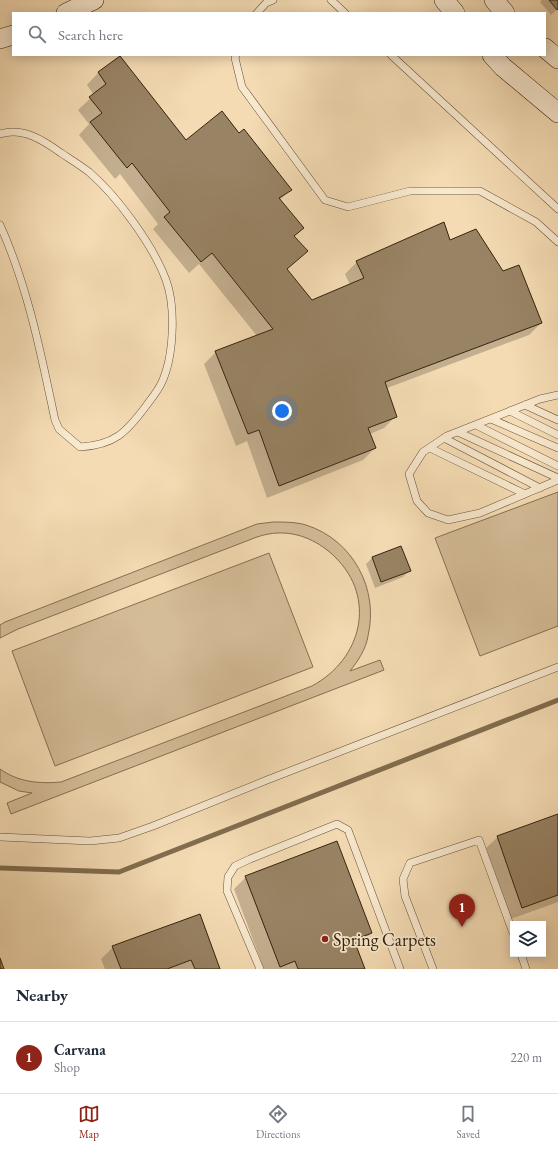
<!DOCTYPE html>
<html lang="en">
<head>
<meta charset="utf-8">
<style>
	:root { --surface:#fff; --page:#f6f6f7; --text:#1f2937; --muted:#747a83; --line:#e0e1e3; --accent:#8f2418 }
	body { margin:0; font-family:"EB Garamond",serif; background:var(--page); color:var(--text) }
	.controls { position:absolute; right:12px; bottom:12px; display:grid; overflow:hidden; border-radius:0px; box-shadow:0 2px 10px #0003 }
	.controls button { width:36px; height:36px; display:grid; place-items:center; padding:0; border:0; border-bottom:1px solid var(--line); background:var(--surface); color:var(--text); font:20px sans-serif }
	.you { position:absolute; left:282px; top:411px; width:14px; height:14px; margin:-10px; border:3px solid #fff; border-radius:50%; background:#1a73e8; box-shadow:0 0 0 6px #1a73e833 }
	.badge { display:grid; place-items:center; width:26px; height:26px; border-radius:50%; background:var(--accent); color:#fff; font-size:13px; font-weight:700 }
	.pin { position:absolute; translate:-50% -33px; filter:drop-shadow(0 1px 2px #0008) }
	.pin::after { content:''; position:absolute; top:21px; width:14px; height:12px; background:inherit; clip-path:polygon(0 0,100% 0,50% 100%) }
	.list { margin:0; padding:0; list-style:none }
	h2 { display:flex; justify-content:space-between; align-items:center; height:52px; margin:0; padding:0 16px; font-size:17px }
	h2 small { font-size:13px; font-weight:400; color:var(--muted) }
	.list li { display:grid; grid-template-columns:26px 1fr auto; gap:12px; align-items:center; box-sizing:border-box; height:72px; padding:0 16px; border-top:1px solid var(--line) }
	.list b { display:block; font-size:15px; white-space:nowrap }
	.list p { margin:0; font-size:13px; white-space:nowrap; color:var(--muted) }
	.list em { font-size:13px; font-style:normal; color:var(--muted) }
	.icon { flex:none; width:22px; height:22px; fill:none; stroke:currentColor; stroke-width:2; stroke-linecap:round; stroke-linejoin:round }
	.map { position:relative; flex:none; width:558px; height:969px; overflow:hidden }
	.search { position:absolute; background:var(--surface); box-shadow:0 2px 10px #0003; left:12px; right:12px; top:12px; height:44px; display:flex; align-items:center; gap:10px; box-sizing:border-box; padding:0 14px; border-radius:0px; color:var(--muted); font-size:15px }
	.sheet { height:124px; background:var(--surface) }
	nav { display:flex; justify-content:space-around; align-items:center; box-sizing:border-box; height:56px; border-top:1px solid var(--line); background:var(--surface); font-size:11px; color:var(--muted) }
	nav a { display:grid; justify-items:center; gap:2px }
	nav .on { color:var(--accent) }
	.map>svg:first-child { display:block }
</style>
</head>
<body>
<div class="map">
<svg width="558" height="969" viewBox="0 0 558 969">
	<rect width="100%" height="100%" fill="#f4dbb3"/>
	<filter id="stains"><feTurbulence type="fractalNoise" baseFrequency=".005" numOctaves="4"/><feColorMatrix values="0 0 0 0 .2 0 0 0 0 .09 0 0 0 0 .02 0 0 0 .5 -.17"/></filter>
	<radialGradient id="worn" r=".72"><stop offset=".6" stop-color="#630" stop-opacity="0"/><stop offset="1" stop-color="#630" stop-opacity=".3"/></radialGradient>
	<path fill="#d4bc97" stroke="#847052" d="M558,492V626L480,656L435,538Z
		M273,522C284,522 296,522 306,525C353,540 379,589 368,636C366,649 358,661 350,671L380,660L384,670L11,814L7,803L32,793L19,791L0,782V769C18,782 39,784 61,782L312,686C362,659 377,598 335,557C320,542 299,532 278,533C271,533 263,535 257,537L18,629L0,638V625L5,622L257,524Z
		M269,553L313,667L55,766L12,651Z"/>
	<path fill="#0003" d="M542,0H558V9L551,15L540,2Z
		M119,57L186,142L239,135L291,189L280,200L302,228L294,237L307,251L286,270L311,301L350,285L345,274L357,262L450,241L502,272L541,323L529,335L387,388L396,416L384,428L370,434L375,448L363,460L267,498L247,441L236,446L204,364L216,352L257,336L199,264L189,273L153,229L158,224L120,174L115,179L79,135L89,124L78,110L94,95L87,85L98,73Z
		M401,548L409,571L403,577L375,588L366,564L372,558Z
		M558,815V902L511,919L486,848L498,837Z
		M246,877L371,933L359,945L356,946L364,969H264L234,889Z
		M199,915L219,969H105L101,959L113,947Z"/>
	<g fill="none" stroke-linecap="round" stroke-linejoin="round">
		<path stroke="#816d4f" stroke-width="5" d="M0,868L119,872L558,700"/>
	</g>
	<path fill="#988364" stroke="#35240e" d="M549,0H558V9L557,10Z
		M120,56L186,140L222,111L239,133L244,129L292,190L279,198L304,228L294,236L308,251L287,269L312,300L364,278L356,261L444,222L450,240L476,229L503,271L519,265L542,323L385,382L397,417L368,428L376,448L279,486L259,430L248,434L215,351L273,329L212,253L201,262L164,217L170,212L132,163L127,168L90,122L102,113L89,97L106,84L98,72Z
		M401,546L411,571L381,582L372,557Z
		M558,814V895L522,908L497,836Z
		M337,841L372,933L354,940L365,969H298L295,961L280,967L245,876Z
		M200,914L220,969H195L191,960L167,969H121L112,946Z
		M0,958L4,969H0Z"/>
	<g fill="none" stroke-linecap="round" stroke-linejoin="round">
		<defs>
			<path id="lane" d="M331,0L345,13
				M257,13L266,3L273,0
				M236,55L235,58L242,87L325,200L348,207L410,191H480L536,222L558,242
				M391,55L558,209
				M0,134C23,127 43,140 61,153C70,159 80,165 89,172C117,196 153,245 166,280C176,307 174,358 161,384C157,392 151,399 146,406C126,433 114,445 80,447L59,429L55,420C41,354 28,287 0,225
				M558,395L540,399L447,436L423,452L409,474L417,501L428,513L448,520L480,513L558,480
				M525,405L558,420
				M510,411L558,435
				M491,419L558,448
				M476,425L558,466
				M458,432L558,478
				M444,438L540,488
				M430,448L525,494
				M0,837L90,841L119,838L153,826L267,780L558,667
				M521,954L526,969
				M260,969L227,891L228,877L235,866L250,859L337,824L348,830L400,969
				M433,969L405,896L403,879L410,863L479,840L513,933"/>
			<path id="secondary" d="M444,0L455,13
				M494,0L505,13
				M66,13L94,0
				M0,39L13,35
				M545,48L558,59
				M492,55L503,67L558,113"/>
		</defs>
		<use href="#lane" stroke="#655237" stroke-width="8"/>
		<use href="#secondary" stroke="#35240e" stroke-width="20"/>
		<use href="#lane" stroke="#f8e8ce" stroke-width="7"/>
		<use href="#secondary" stroke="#f8e8ce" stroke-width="19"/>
	</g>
	<circle fill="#8f2418" stroke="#f8e8ce" stroke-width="1.5" cx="325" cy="939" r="4"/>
	<g text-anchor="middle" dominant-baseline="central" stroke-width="3.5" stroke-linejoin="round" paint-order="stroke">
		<g font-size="18" fill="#35240e" stroke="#f8e8ce" text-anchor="start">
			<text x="333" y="939">Spring Carpets</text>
		</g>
	</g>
	<rect width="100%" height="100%" filter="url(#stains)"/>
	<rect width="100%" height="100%" fill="url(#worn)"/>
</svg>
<div class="controls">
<button><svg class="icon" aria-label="layers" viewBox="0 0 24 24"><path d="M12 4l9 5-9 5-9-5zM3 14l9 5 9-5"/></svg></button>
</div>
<div class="you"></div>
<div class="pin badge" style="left:462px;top:927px">1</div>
<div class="search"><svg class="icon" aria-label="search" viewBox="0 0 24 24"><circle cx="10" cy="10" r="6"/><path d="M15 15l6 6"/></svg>Search here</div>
</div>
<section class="sheet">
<h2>Nearby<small></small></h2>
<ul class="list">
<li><span class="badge">1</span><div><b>Carvana</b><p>Shop</p></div><em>220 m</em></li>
</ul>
</section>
<nav>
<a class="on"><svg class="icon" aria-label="map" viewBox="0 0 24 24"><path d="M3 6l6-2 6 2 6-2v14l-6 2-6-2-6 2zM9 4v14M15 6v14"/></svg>Map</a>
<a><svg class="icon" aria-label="directions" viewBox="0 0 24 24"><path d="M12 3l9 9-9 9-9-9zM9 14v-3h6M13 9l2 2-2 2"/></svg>Directions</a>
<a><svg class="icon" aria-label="saved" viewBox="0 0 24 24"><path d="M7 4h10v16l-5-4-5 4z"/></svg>Saved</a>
</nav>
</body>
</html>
